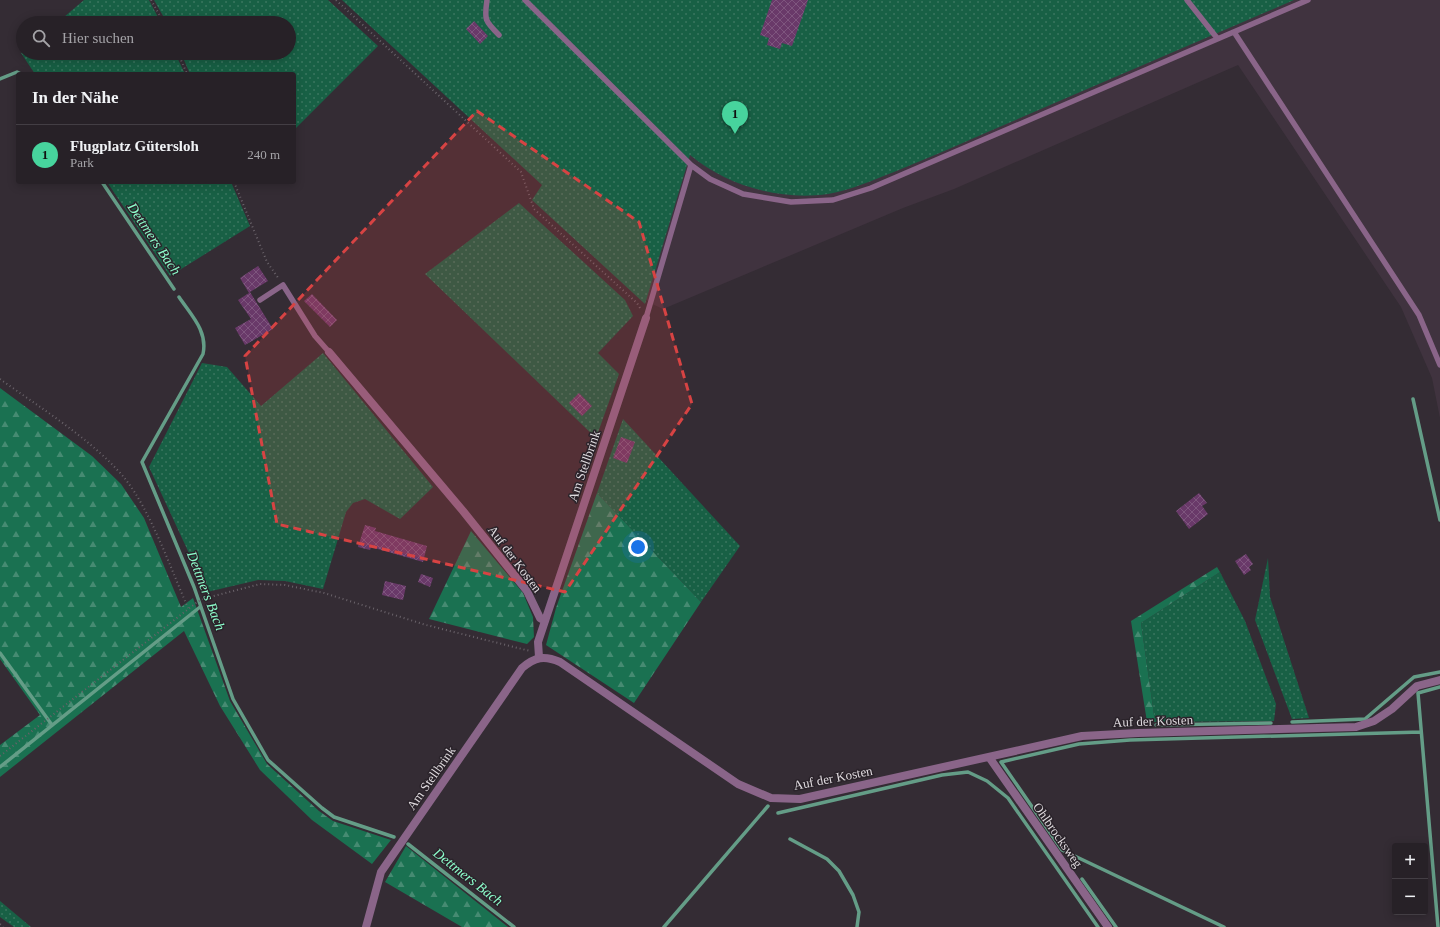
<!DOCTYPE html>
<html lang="de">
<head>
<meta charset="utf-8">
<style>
	:root { --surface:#272127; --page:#2f292f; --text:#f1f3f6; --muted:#a4a3a7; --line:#433e44; --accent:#47d49d }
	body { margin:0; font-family:Georgia,serif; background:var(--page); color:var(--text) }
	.controls { position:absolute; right:12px; bottom:12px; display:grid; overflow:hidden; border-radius:4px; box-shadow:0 2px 10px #0003 }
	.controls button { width:36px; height:36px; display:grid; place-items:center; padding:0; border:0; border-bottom:1px solid var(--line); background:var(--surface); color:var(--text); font:20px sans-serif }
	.you { position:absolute; left:638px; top:547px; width:14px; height:14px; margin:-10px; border:3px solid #fff; border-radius:50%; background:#1a73e8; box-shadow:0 0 0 6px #1a73e833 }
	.badge { display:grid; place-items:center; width:26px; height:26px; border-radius:50%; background:var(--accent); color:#111; font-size:13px; font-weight:700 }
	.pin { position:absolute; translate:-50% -33px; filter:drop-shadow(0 1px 2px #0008) }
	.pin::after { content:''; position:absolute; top:21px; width:14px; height:12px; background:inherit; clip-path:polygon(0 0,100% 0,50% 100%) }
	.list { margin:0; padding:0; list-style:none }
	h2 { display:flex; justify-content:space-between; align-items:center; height:52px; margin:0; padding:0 16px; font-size:17px }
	h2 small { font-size:13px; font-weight:400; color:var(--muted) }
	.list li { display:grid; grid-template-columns:26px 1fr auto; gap:12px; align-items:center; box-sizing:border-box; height:60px; padding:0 16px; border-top:1px solid var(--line) }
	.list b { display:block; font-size:15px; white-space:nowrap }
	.list p { margin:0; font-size:13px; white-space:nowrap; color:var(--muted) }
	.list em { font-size:13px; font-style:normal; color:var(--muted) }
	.icon { flex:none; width:22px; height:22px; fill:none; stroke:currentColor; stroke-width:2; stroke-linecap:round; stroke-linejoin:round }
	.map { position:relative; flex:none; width:1440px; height:927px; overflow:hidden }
	.search { position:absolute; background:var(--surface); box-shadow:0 2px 10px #0003; left:16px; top:16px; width:280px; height:44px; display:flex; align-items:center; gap:10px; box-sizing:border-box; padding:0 14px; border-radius:22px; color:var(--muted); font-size:15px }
	.panel { position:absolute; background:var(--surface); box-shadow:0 2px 10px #0003; left:16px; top:72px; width:280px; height:112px; border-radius:4px }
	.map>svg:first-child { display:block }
</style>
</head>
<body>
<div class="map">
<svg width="1440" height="927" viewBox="0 0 1440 927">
	<defs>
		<pattern id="grass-dots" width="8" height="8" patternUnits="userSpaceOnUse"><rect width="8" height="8" fill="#186045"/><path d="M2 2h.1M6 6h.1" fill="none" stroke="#39765f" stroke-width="1.8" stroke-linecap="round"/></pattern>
		<pattern id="forest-firs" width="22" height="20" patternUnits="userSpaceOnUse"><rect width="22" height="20" fill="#1a7151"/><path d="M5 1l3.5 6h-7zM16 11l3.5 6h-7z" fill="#468b72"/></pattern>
		<pattern id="building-cross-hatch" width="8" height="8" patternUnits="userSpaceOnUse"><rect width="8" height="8" fill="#693969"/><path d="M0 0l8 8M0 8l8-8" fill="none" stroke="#7e557e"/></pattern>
	</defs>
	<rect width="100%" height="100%" fill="#342c34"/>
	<path fill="#40333f" d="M346,0H1440V418L1432,378L1401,307L1238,65L954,189L903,208L663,309L650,303L535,201L545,187Z"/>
	<path fill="url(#grass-dots)" d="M84,0H149L161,23H57Z
		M154,0H328L378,46L294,130V74H190L181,53H289V23H167Z
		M342,0H1294C1193,44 1092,87 990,131C958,145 926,159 894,172C873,180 851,190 828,194C781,201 727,186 690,155L645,304L532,200L542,185Z
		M23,52L175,53L185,74H35L21,53Z
		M107,182H231L250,226L170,276Z
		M519,203L625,300L633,316L598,353L619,374L596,438L425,274Z
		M323,353L433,487L400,519L365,499L353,503L346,512L323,589L285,581L258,580L207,592L149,467L202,363L227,367L261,406Z
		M623,419L740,546L701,602L597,493Z
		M1268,558L1270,597L1309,718L1292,719L1255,620Z
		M1220,572L1245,621L1276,704L1274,721L1155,722L1141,623Z
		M0,901L31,927H14L0,917Z"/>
	<path fill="url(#forest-firs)" d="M0,388L92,456L121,484L144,518L181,607L193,598L230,701L267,764L319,811L333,821L391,840L372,864L312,820L260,770L220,706L184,631L0,777V745L40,715L0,659Z
		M597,493L701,602L634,703L546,645L556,608Z
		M471,531L523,593L533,617L534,637L527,644L429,619Z
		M1217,567L1220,572L1141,623L1155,722H1147L1131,621Z
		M406,846L508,927H462L385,882Z"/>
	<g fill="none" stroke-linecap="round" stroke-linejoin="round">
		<path stroke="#649d87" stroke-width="3.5" d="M0,79L17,72L21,74
			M102,182L174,289
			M179,297C191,315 208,331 203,354L142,462L194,587L233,699L268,760L322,808L334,817L394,837
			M1413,399L1440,520
			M0,653L52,725
			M1292,722L1365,719L1414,677L1440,672
			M1156,725L1271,723
			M0,767L200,607
			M778,813L942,775L968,772L987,781L1008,798L1098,927
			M790,839L827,859L839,871L853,895L859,912L857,927
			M408,844L514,927
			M1082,879L1116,927
			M664,927L768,806
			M1224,927L1062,850L1001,762L1079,744L1130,740L1421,732
			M1438,927L1418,693L1440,687"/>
	</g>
	<path fill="url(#building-cross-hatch)" d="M772,0H808L792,46L782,43L780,49L767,45L769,38L760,35Z
		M474,21L488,36L480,44L466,29Z
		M258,266L268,281L250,292L273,329L245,345L235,328L251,319L238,300L249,293L240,278Z
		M312,294L337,320L330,327L304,301Z
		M579,393L592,406L582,416L569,403Z
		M621,437L635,442L627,463L613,458Z
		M1199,493L1207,503L1202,506L1208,514L1189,529L1176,511Z
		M365,525L376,528L375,531L427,546L423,562L371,547L370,550L358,547Z
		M1246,554L1253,564L1249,567L1251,570L1244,575L1235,561Z
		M421,574L433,578L430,587L418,582Z
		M385,581L406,586L403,600L382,595Z"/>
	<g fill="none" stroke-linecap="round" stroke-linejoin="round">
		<path stroke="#6a636a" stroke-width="2" stroke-dasharray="1 3" stroke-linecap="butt" d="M151,0L164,23
			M336,0L521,172L534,209L637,303L640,308
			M178,53L187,74
			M234,182L267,262L279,279
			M0,379C39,407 96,442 126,480C151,512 171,569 188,608
			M0,756L196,603L202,599L260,584L285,585L324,593L426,625L530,651
			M0,924L3,927"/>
		<path stroke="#8a6589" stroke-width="5.5" d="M487,0C484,20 485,21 499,35
			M525,0L691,165L710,179L743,194L791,202L833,200L871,188L1308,0
			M1187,0L1217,38
			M1234,32L1419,315L1440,365
			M260,300L283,285L315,336L329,352
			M646,318L691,165"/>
		<path stroke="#8a6589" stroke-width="8" d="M329,352L463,511L527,591L540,618L545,621
			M539,657L538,642L646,318
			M989,757L1108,927
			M366,927L381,872L522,668C535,657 544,655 560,662L738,784L771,798L800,799L1082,736L1138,733L1356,727L1374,721L1392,709L1417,686L1440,680"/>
	</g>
	<path fill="#d74343" fill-opacity="0.2" stroke="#d74343" stroke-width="3" stroke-dasharray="8 5" stroke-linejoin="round" d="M477,111L639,222L692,404L565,592L277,524L245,356Z"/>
	<g text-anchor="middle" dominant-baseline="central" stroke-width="3" stroke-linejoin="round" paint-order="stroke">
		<g font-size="13" fill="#dfdade" stroke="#2a232a">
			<text transform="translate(584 466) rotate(-71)">Am Stellbrink</text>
			<text transform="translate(515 559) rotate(53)">Auf der Kosten</text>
			<text transform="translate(1153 721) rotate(-2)">Auf der Kosten</text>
			<text transform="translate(431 778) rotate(-55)">Am Stellbrink</text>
			<text transform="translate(833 778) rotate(-11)">Auf der Kosten</text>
			<text transform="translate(1058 835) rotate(55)">Ohlbrocksweg</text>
		</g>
		<g font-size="14" font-style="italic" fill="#8dfecc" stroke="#2a232a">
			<text transform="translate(154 239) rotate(56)">Dettmers Bach</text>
			<text transform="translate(206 591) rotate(69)">Dettmers Bach</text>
			<text transform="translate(468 877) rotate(38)">Dettmers Bach</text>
		</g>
	</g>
</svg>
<div class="controls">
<button>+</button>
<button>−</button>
</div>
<div class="you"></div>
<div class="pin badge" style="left:735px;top:134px">1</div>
<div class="search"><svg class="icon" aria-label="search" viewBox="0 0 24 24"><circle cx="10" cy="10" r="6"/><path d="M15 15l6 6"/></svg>Hier suchen</div>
<section class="panel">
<h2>In der Nähe<small></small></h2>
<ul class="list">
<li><span class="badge">1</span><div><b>Flugplatz Gütersloh</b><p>Park</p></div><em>240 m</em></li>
</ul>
</section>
</div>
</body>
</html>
